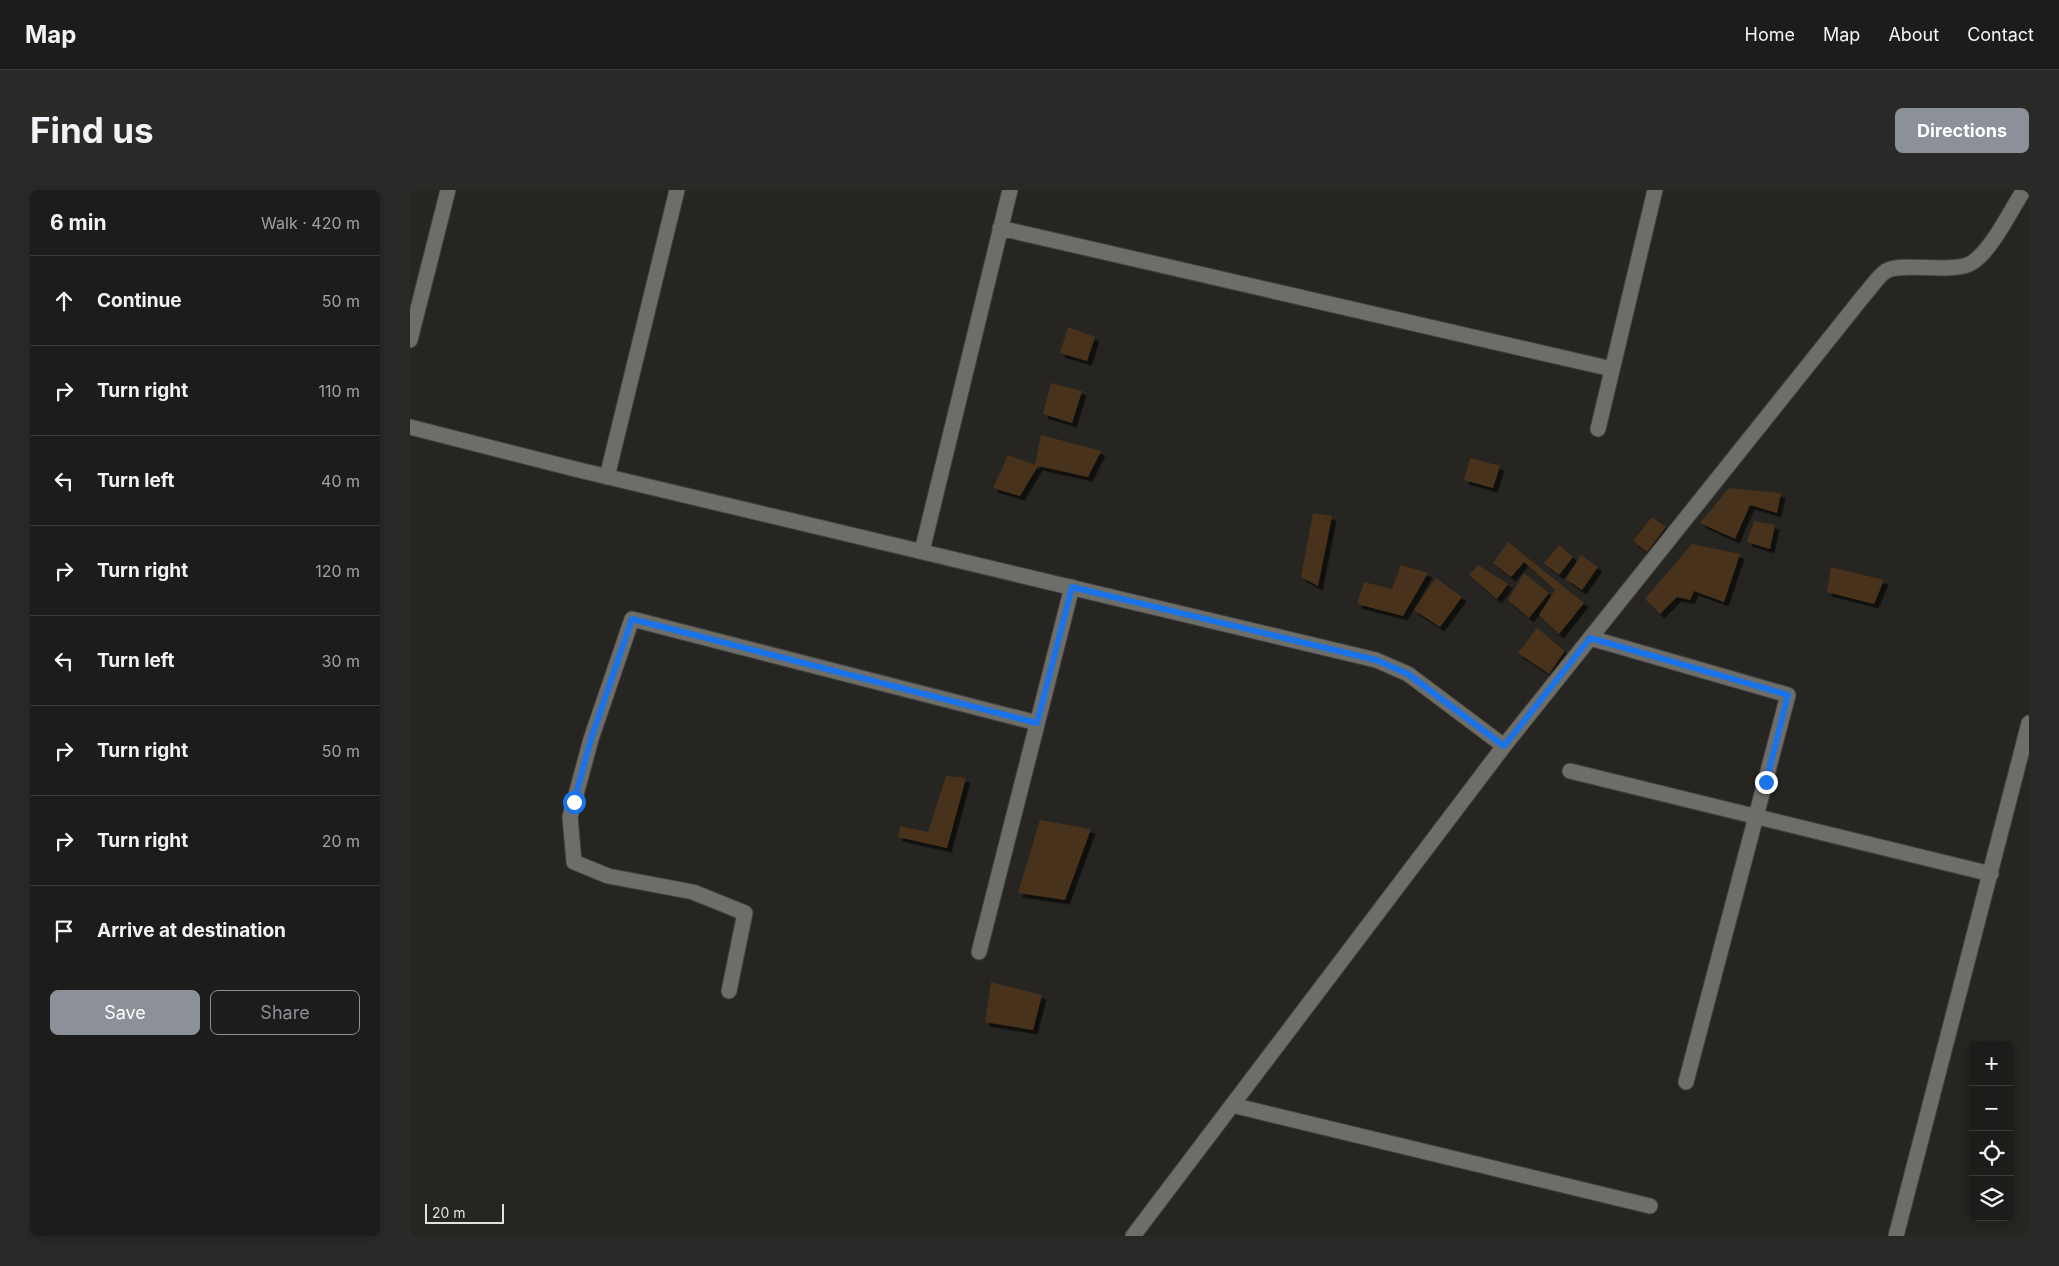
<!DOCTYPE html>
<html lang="en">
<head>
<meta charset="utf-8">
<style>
	:root { --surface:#1c1c1a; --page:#292927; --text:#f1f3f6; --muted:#a0a1a2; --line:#3a3a39; --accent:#8c9099 }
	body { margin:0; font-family:Inter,sans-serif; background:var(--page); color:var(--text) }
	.controls { position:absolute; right:15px; bottom:15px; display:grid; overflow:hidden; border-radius:8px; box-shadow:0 2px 8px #0003 }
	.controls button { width:45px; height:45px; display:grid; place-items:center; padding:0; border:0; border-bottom:1px solid var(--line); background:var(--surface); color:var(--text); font:25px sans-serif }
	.scale { position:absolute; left:15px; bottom:12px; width:79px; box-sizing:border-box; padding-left:5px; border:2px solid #e2e1df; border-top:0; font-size:14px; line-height:18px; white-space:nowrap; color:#e2e1df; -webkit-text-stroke:4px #262522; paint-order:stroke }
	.stop { position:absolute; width:15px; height:15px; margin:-11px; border:4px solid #1a73e8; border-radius:50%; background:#fff }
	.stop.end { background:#1a73e8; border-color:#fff; box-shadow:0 1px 5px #0008 }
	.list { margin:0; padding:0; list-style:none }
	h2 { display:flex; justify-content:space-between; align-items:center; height:65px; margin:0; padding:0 20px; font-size:21px }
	h2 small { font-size:16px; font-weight:400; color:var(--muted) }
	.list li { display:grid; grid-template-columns:32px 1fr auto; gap:15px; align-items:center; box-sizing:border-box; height:90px; padding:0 20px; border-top:1px solid var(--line) }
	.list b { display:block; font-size:19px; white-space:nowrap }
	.list em { font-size:16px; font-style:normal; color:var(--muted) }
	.actions { display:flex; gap:10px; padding:15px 20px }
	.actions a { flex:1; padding:11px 0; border:1px solid var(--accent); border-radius:8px; text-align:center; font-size:18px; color:var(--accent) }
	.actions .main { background:var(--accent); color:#fff }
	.icon { flex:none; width:28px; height:28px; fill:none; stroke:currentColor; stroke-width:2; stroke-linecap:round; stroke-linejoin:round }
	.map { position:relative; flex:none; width:1619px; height:1046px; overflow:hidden; border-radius:8px }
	header { display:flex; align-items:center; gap:30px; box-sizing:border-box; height:70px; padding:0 25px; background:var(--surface); border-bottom:1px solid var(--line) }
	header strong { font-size:24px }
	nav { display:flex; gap:28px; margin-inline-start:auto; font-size:18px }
	.intro { display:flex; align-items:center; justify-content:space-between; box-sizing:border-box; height:120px; padding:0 30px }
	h1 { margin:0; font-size:35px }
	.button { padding:12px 22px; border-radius:8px; background:var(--accent); color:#fff; font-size:18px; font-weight:700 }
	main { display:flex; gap:30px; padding:0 30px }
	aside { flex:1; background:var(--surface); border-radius:8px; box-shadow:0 2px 8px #0003 }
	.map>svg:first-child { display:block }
</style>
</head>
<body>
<header>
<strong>Map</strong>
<nav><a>Home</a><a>Map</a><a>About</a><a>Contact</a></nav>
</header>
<div class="intro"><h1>Find us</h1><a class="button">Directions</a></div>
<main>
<aside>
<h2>6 min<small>Walk · 420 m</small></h2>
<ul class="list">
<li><svg class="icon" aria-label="ahead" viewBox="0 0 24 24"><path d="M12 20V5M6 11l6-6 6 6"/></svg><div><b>Continue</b></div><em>50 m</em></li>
<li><svg class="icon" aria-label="right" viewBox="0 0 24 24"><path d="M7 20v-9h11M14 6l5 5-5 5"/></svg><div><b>Turn right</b></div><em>110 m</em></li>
<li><svg class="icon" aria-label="left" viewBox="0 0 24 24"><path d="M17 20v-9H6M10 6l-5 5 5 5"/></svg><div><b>Turn left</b></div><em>40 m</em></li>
<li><svg class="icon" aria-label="right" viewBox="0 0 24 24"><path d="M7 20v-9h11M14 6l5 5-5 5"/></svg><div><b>Turn right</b></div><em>120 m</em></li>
<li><svg class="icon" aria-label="left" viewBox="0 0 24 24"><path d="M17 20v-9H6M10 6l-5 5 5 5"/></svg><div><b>Turn left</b></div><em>30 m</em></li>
<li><svg class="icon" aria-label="right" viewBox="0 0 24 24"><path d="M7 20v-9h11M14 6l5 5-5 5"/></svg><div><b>Turn right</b></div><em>50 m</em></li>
<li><svg class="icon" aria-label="right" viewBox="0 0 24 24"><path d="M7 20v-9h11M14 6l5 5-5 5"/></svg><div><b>Turn right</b></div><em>20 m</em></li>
<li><svg class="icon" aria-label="arrive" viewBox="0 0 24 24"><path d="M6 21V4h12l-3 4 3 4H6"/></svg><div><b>Arrive at destination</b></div></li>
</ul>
<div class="actions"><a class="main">Save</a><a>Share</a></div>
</aside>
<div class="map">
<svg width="1619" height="1046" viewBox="0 0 1619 1046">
	<defs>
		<filter id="shadow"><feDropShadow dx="4.5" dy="4.5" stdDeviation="0" flood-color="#0009"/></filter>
	</defs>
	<rect width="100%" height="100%" fill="#262522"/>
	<path fill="#49321a" filter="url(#shadow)" d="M658,137L685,147L677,171L650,163Z
		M641,193L672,201L662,233L633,224Z
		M631,245L691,261L678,287L628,276L610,306L583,298L598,265L625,275Z
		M1060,268L1090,276L1083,298L1054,290Z
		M1319,298L1371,303L1367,323L1340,315L1325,349L1290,333Z
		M903,323L922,326L908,396L891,387Z
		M1242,327L1256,337L1237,362L1223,351Z
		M1344,331L1365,335L1360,359L1337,352Z
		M1098,352L1174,413L1149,444L1129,425L1145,400L1114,372L1101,387L1083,373Z
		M1282,354L1330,364L1314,412L1284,401L1280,410L1267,407L1250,424L1235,409Z
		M1149,355L1163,367L1149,385L1134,373Z
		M1171,365L1188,377L1172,400L1156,389Z
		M991,375L1018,383L993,426L947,414L954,392L982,399Z
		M1068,375L1098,394L1087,409L1059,385Z
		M1421,377L1474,390L1464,414L1417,402Z
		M1114,383L1139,403L1119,428L1098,410Z
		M1026,388L1052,407L1030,437L1004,420Z
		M1127,438L1155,461L1139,484L1108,463Z
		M536,586L556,588L537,658L488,647L490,636L518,642Z
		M630,630L681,639L655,710L608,703Z
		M581,792L632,805L623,840L575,832Z"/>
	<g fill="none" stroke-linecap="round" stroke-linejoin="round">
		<defs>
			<path id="street" d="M590,38L1202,179
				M0,150L38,0
				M0,237L169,280L966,470L998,484L1094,556
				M1188,239L1245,0
				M197,287L267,0
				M512,361L600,0
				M1180,448L1378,505L1276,892
				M1160,581L1581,684
				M569,762L662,397
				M319,801L335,723L283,702L198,686L164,672L160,627L181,549L222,429L627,533
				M822,915L1240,1016
				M723,1046L1094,556L1455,104C1461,98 1468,86 1476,81C1493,71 1545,85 1563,72C1583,58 1600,21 1614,0
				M1486,1046L1619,533"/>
		</defs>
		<use href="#street" stroke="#42413f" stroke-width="17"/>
		<use href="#street" stroke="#6d6d6a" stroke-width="15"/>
	</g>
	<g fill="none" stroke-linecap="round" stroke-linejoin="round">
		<path stroke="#1a73e8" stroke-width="6" d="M164,612L181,549L222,429L627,533L662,397L966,470L998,484L1094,556L1180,448L1378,505L1356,592"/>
	</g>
</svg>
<div class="controls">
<button>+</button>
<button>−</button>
<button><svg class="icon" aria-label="locate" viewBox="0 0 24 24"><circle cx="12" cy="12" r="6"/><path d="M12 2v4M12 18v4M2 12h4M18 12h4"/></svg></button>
<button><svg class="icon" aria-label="layers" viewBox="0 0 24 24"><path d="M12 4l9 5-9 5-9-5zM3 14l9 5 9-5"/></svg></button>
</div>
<div class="scale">20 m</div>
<div class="stop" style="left:164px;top:612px"></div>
<div class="stop end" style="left:1356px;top:592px"></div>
</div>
</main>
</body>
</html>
